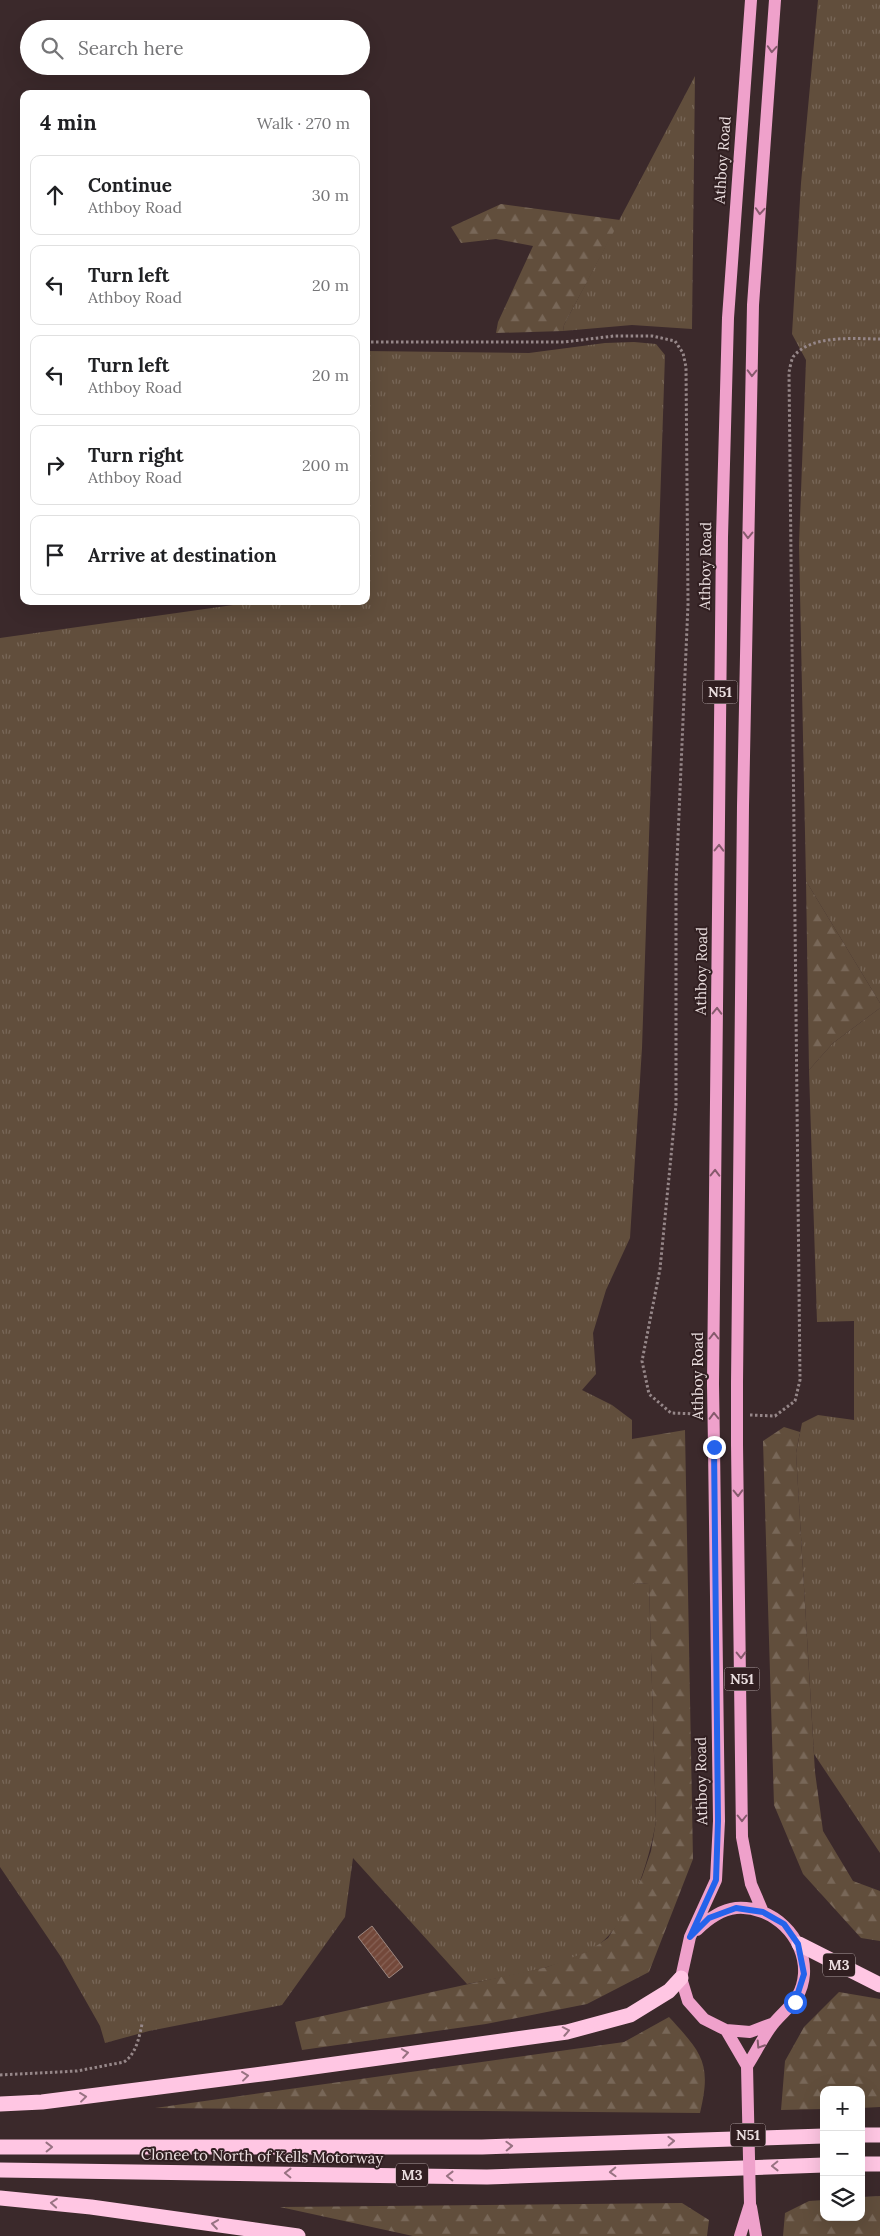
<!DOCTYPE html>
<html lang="en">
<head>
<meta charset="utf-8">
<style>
	:root { --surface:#fff; --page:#f2f2f2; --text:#202124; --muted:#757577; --line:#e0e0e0 }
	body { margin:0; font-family:Lora,serif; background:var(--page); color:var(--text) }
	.controls { position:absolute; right:15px; bottom:15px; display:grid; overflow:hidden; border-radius:10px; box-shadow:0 5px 20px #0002 }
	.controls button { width:45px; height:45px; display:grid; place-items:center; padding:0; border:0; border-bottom:1px solid var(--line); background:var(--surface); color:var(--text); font:25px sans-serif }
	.stop { position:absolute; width:15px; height:15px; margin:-11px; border:4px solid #2563eb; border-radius:50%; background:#fff }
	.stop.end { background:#2563eb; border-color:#fff; box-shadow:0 1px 5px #0008 }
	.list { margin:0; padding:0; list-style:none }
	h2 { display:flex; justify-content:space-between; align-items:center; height:65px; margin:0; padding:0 20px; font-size:21px }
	h2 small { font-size:16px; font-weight:400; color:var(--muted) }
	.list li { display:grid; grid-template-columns:32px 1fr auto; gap:15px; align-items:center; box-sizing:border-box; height:80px; margin:0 10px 10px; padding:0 10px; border:1px solid var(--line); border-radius:10px }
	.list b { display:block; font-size:19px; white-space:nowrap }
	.list p { margin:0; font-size:16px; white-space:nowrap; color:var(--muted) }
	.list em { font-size:16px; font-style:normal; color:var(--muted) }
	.icon { flex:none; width:28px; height:28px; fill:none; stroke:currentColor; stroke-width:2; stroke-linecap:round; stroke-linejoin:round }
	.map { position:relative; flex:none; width:880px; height:2236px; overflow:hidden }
	.search { position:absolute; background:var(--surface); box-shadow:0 5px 20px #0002; left:20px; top:20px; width:350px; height:55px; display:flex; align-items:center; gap:12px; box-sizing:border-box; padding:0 18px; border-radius:28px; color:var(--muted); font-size:19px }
	.panel { position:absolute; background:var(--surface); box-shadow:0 5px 20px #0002; left:20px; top:90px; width:350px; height:515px; border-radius:10px }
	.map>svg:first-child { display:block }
</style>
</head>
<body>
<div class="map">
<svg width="880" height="2236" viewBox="0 0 880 2236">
	<defs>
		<pattern id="grass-tufts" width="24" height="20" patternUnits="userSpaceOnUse" patternTransform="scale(1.25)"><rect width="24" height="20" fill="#614e3c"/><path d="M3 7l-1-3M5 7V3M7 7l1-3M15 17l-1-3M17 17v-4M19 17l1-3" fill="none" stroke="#786758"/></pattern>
		<pattern id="forest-firs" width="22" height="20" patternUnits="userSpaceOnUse" patternTransform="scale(1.25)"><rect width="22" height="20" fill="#614e3c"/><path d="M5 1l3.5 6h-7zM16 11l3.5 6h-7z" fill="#786758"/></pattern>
		<pattern id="building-hatch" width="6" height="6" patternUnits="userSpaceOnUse" patternTransform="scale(1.25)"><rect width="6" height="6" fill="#73483a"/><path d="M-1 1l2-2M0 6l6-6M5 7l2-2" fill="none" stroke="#876256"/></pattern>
	</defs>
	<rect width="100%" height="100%" fill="#3b292b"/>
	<path fill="url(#grass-tufts)" d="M818,0H880V1003L806,881L799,544L806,360L792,334L801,183Z
		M695,76L692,329L632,325L563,331L564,325Z
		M634,342L656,344L665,355L642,1048L630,1238L606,1290L593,1333L596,1374L582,1390L612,1405L632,1420V1583L649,1584L656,1821C649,1863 628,1933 586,1953C549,1970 507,1976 467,1984L353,1858L345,1917L282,2005L149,2031L105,2043L100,2026L61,1957L0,1867V638L261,601H366V351L529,353L605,343Z
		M880,1008V1853L814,1754L796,1453L802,1423L818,1415L854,1420V1321L817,1322L809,1070L833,1043Z"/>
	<path fill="url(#forest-firs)" d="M501,204L620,220L564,325L563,331L496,333L498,322L533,246L496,239L461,243L451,227Z
		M806,881L880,1003V1008L833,1043L809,1070Z
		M784,1427L800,1432L796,1453L815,1772L823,1831L853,1881L880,1891V1941L861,1938L803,1874L774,1805L763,1441Z
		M685,1430L693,1859L649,1972L587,2004L486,2024L302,2050L295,2022L547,1967L587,1952L608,1938L624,1913L642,1877L651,1851L656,1821L649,1584L632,1583V1439Z
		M839,1992L880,1999V2107L861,2108V2090H824V2109L781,2110L785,2061L804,2027Z
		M669,2017C702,2053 712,2063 700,2113L155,2108L624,2042Z
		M880,2196V2236H783L785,2213L809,2201L824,2200V2217H861V2197Z
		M682,2203L709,2220L707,2236H413L280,2207Z"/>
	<path fill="url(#building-hatch)" stroke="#9c8780" d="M372,1926L403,1967L389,1978L358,1937Z"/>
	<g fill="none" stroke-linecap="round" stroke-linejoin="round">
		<path stroke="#968789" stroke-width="3" stroke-dasharray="2.5 2.5" stroke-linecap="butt" d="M366,342H564L614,336H652L675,341L683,353L686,367L688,604L676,884V1105L660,1269L642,1361L649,1394L671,1413L701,1414
			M750,1415L775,1416L795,1401L800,1380L789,372C790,368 791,361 793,357C811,334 854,339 880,339
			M0,2075L77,2071L124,2062C136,2054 139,2038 142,2024"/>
		<path stroke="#efa1cb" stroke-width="12" d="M737,1383L743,806L753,305L775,0
			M713,1384L722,537L728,318L751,0
			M737,1444L742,1837L751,1884L763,1912
			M714,1447L719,1821L716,1880L690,1937L681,1978L688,2001L704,2019L726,2030L750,2032L774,2023
			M697,1930C707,1920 720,1910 736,1908C772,1905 806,1937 804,1974C802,2000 787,2007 773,2024C763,2037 756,2052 747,2066L726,2030
			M751,2207L756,2236
			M740,2236L750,2204"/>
		<path stroke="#ffc6e3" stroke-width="15" d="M799,1944L880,1985
			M0,2104L42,2102L270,2073L567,2032L630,2015L669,1991L681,1978
			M861,2135H880
			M0,2147H482L824,2136
			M861,2164H880
			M0,2170L487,2177L824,2165
			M0,2198L91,2207L298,2236"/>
		<path stroke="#efa1cb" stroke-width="12" d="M713,1384L714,1447
			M737,1444V1383
			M747,2066L750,2204"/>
	</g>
	<defs><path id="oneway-chevron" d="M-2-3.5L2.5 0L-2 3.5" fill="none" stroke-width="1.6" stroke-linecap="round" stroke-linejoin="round" transform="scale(1.25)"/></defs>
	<g stroke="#865a6d">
		<use href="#oneway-chevron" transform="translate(772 49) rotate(94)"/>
		<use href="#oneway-chevron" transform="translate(760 211) rotate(94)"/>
		<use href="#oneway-chevron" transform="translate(752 373) rotate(91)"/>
		<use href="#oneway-chevron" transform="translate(748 535) rotate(91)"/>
		<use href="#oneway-chevron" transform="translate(719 848) rotate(-89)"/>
		<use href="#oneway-chevron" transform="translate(717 1011) rotate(-89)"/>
		<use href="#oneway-chevron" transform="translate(715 1173) rotate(-89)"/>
		<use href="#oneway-chevron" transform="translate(714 1336) rotate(-90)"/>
		<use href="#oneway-chevron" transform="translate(714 1416) rotate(-91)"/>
		<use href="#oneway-chevron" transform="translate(738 1493) rotate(89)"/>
		<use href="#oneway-chevron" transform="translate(741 1655) rotate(89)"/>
		<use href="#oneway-chevron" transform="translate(742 1818) rotate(90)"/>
		<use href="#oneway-chevron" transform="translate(760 2045) rotate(123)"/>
	</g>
	<g stroke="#987282">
		<use href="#oneway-chevron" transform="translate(566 2031) rotate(-11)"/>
		<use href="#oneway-chevron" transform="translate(405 2053) rotate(-8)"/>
		<use href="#oneway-chevron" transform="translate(245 2076) rotate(-7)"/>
		<use href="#oneway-chevron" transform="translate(83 2097) rotate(-7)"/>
		<use href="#oneway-chevron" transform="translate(671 2141) rotate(-2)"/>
		<use href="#oneway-chevron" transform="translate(509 2146) rotate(-2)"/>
		<use href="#oneway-chevron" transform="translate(49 2147) rotate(-1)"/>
		<use href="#oneway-chevron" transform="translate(775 2166) rotate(179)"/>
		<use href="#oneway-chevron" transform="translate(613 2172) rotate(178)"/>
		<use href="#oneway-chevron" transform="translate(288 2173) rotate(-179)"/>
		<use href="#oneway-chevron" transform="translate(450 2176) rotate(-179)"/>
		<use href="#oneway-chevron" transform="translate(54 2203) rotate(-175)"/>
		<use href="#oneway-chevron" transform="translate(215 2224) rotate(-172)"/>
	</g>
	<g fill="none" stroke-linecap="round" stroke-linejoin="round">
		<path stroke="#2563eb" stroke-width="6" d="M714,1447L718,1821L716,1880L690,1937L709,1918L736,1908L763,1912L784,1924L798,1944L804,1974L795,2002"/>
	</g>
	<g text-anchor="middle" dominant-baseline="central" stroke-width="4" stroke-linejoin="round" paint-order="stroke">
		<g fill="#311f21" stroke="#b2a5a6" stroke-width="1">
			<rect x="702.5" y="680.5" width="35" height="23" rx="4"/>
			<rect x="724.5" y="1667.5" width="35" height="23" rx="4"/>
			<rect x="823" y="1953.5" width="32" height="23" rx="4"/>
			<rect x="730.5" y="2123.5" width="35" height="23" rx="4"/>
			<rect x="396" y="2163.5" width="32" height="23" rx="4"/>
		</g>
		<g font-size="14" font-weight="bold" fill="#eadedf">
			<text x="720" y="692">N51</text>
			<text x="742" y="1679">N51</text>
			<text x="839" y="1965">M3</text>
			<text x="748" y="2135">N51</text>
			<text x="412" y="2175">M3</text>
		</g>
		<g font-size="15" fill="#eadedf" stroke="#311f21">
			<text transform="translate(722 160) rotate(-86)">Athboy Road</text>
			<text transform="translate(705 566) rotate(-89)">Athboy Road</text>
			<text transform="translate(701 971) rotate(-89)">Athboy Road</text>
			<text transform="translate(697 1376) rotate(-90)">Athboy Road</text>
			<text transform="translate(701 1781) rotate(-91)">Athboy Road</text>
			<text transform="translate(262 2156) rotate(1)">Clonee to North of Kells Motorway</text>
		</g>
	</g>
</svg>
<div class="controls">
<button>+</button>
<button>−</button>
<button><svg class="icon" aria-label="layers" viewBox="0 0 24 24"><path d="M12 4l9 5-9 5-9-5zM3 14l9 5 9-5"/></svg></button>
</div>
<div class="stop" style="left:795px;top:2002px"></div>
<div class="stop end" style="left:714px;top:1447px"></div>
<div class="search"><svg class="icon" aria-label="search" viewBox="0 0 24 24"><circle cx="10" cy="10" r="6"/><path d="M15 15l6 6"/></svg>Search here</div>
<section class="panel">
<h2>4 min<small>Walk · 270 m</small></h2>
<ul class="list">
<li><svg class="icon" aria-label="ahead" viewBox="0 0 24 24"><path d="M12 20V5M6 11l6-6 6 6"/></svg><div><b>Continue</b><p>Athboy Road</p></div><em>30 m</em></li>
<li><svg class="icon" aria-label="left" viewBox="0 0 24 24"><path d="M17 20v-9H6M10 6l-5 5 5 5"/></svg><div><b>Turn left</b><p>Athboy Road</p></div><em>20 m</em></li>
<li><svg class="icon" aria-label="left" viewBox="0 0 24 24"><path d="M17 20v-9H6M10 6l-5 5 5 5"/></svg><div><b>Turn left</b><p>Athboy Road</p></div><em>20 m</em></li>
<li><svg class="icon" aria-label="right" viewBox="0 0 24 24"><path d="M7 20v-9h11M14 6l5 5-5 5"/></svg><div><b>Turn right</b><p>Athboy Road</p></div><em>200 m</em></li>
<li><svg class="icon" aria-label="arrive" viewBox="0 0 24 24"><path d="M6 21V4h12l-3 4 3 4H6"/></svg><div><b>Arrive at destination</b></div></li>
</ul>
</section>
</div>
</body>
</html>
